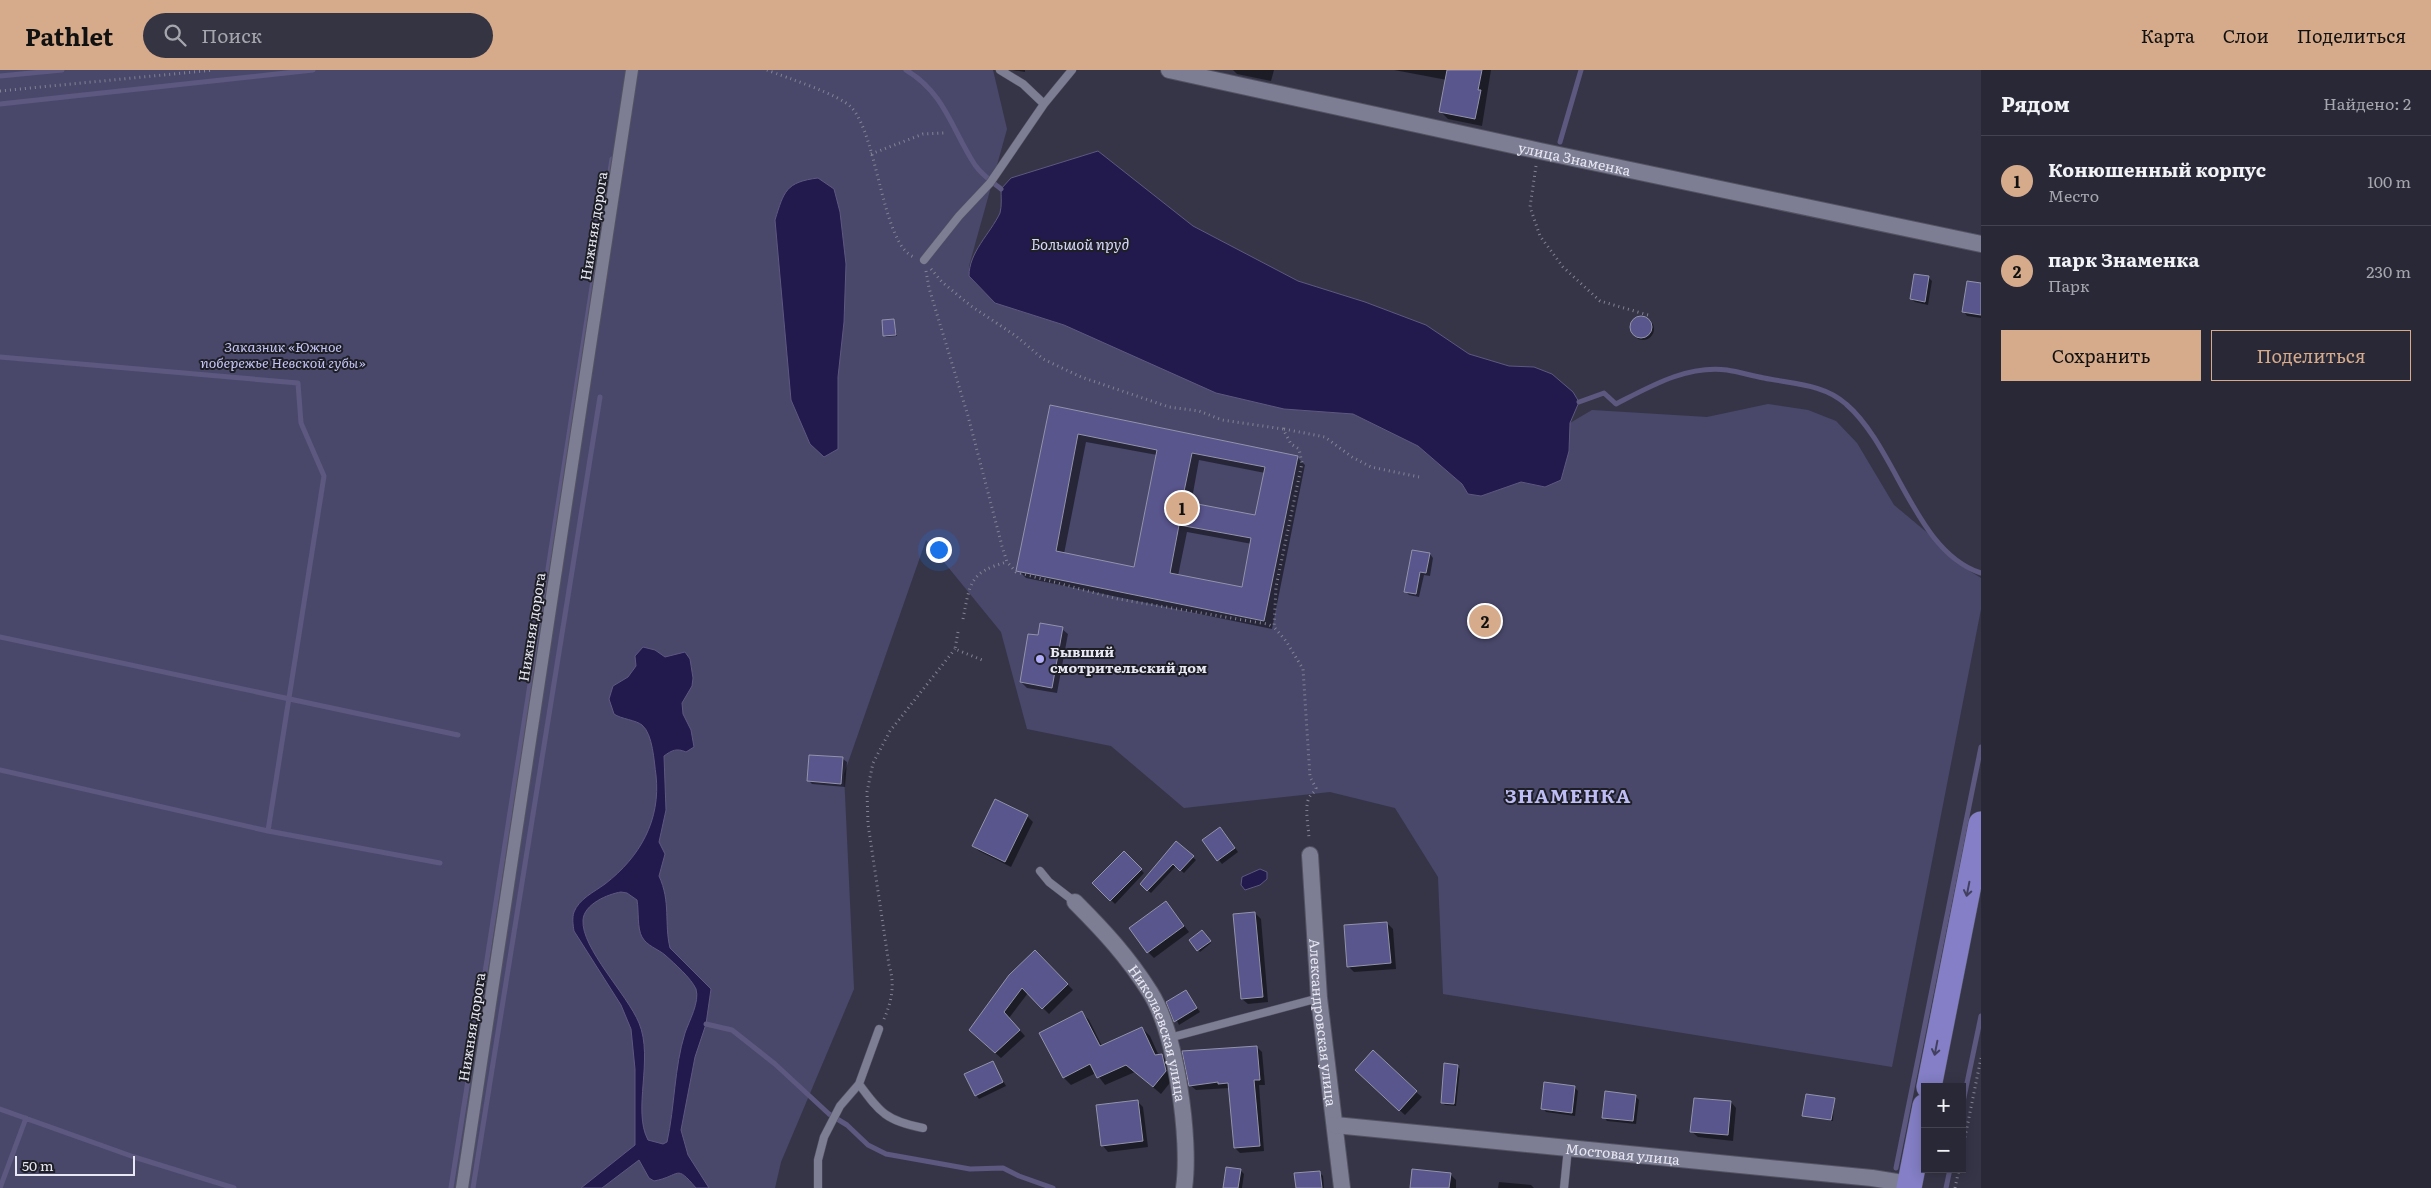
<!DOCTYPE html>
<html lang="ru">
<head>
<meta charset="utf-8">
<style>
	:root { --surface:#282836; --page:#343442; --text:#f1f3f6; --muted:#a5a6ad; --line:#444451; --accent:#d6ab8b }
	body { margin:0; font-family:Literata,serif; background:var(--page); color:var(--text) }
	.controls { position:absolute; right:15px; bottom:15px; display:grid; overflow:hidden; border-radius:0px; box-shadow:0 2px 12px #0003 }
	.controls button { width:45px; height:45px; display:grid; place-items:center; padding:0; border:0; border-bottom:1px solid var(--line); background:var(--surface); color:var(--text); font:25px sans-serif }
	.scale { position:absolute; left:15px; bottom:12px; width:120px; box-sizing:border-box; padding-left:5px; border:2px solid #e8e8f4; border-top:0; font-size:14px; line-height:18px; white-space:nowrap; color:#e8e8f4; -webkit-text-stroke:4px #1e1e26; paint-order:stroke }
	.you { position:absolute; left:938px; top:479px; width:18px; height:18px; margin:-12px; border:4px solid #fff; border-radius:50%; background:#1a73e8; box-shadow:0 0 0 8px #1a73e833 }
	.badge { display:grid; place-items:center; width:32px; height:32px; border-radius:50%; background:var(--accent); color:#111; font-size:16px; font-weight:700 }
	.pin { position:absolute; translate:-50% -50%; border:2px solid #fff; box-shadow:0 1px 5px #0006 }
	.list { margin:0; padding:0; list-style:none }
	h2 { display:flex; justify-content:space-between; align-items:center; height:65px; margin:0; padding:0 20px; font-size:21px }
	h2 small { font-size:16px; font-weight:400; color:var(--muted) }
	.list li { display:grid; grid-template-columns:32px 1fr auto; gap:15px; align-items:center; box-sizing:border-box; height:90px; padding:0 20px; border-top:1px solid var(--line) }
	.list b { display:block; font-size:19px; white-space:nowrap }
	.list p { margin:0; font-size:16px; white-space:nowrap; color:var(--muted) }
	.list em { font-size:16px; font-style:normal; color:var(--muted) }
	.actions { display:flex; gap:10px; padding:15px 20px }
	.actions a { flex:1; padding:11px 0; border:1px solid var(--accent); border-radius:0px; text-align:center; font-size:18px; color:var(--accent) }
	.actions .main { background:var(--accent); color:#111 }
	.icon { flex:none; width:28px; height:28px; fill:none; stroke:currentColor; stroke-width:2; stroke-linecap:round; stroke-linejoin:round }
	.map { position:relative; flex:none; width:1981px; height:1118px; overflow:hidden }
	header { display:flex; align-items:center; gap:30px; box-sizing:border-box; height:70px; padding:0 25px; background:var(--accent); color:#111 }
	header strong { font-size:24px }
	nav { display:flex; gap:28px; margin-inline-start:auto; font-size:18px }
	.search { width:350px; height:45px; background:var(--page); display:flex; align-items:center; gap:12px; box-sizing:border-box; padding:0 18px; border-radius:28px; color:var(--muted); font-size:19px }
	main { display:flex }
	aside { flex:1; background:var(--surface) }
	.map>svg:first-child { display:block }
</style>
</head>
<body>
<header>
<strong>Pathlet</strong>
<div class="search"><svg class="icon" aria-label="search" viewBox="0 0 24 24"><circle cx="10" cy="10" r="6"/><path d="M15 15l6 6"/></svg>Поиск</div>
<nav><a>Карта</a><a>Слои</a><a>Поделиться</a></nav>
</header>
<main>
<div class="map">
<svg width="1981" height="1118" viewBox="0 0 1981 1118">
	<rect width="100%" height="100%" fill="#363548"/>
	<path fill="#49486b" d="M0,0H993L1007,59L969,196V206L995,233L1064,255L1284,339L1353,344L1418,376L1462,414L1468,424L1481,426L1521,412L1545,417L1569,381L1570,353L1592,340L1707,347L1768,334L1808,340L1836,351L1857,373L1894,435L1930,465L1955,492L1981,508V539L1892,997L1443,924L1438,807L1395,738L1330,722L1184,738L1111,676L1027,659L1001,562L926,470L844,704L854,919L781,1092L775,1118H0Z"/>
	<path fill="#221a4d" stroke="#5d587f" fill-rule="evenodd" d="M1098,81L1193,156L1298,211L1365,232L1426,255L1469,284L1509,296L1534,297L1552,304L1573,322L1579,332L1570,353L1569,381L1561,410L1545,417L1521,412L1481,426L1468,424L1462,414L1418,376L1353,344L1284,339L1216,323L1064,255L995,233L969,206C969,182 990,164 1000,143C1002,136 1001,126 1001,119L1011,108Z
		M818,108L834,119L840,142L846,194L844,252L838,307V379L824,387L810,374L791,330L775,150C784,121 786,112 818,108Z
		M643,577L655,580L665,587L685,582L690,589L693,608L692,616L682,633L683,644L691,660L694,677L686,682C677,678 672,680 664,686L666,740L659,772L665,784L659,806C671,832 664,853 670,878L711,919L706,954L695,987L681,1060L688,1085L709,1118H696C675,1093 681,1106 654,1111L649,1108L639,1090L602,1118H581L635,1075V999L631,959L621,935L574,861C573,855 572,848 574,842C579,829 594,822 605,814C640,787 661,750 656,705C654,692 653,664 642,655C636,650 621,649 614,644L609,629L613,616L628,607L636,596L635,586ZM621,822L627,823L637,830C639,841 637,858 642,867C647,876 658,879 665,885C675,894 691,908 696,919C700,932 689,951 685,963C674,998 675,1036 667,1072L663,1074L648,1070C632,1040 654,989 639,953C627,924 581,878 583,850C584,834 608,824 621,822Z
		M1260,799L1267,802V809L1260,815L1245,820L1241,815L1242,807Z"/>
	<path fill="#0007" fill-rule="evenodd" d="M1012,0H1025V2Z
		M1233,0H1274L1271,11L1237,4Z
		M1394,0H1491L1482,56L1448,49L1440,41L1447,10Z
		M1929,208L1932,211L1928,235L1915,232L1911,229Z
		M1981,214V248L1967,246L1964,242Z
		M1632 259a11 11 0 1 1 22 0a11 11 0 1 1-22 0Z
		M894,250L897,266L886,267L885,266Z
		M1051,337L1297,387L1305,395L1272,559L1026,508L1018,500ZM1086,372L1157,385L1135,498L1064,484ZM1199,390L1265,403L1256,447L1191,434ZM1187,462L1252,474L1243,518L1178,506Z
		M1430,484L1433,488L1430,506L1424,505L1419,527L1409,525L1405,521Z
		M1062,559L1068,564L1057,623L1027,618L1021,612Z
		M810,686L843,689L847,692L845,717L812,714L808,710Z
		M1027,746L1033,752L1011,797L979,781L973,776Z
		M1224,762L1238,782L1222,794L1204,771Z
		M1176,773L1196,790L1184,803L1176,796L1151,823L1141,814Z
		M1124,783L1144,803L1115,834L1094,813Z
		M1166,832L1189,862L1154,888L1148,882Z
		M1255,843L1261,849L1268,932L1248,934L1242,929Z
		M1387,853L1393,859L1396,899L1354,902L1348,896Z
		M1202,862L1211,873L1200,882L1191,871Z
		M1035,881L1073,920L1049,944L1028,923L1009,948L1025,966L1001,988L976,966Z
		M1185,921L1200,942L1179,955L1168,932Z
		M1082,943L1089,950L1102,976L1142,958L1150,966L1159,986L1162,985L1169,993L1173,1009L1161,1024L1135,1002L1105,1015L1096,1003L1071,1015L1064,1008L1041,964Z
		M1257,977L1262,982L1265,1015H1259L1264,1081L1240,1083L1235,1078L1230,1018L1196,1020L1190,1015Z
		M992,992L1006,1016L979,1029L976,1025Z
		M1457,996L1460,999L1456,1036L1445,1035L1442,1032Z
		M1362,1006L1416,1022L1422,1027L1405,1045Z
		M1574,1017L1578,1021L1575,1046L1546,1042L1543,1038Z
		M1635,1026L1639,1030L1636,1054L1607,1051L1604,1047Z
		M1834,1029L1833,1051L1804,1045Z
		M1137,1031L1143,1037L1148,1077L1108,1082L1103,1076L1098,1036Z
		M1731,1032L1736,1038L1733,1071L1698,1067L1692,1062Z
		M1240,1100L1244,1104L1242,1118H1224Z
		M1319,1102L1323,1106L1324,1118H1297Z
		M1451,1105L1456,1110V1118H1411Z
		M1499,1112L1531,1115L1534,1118H1498Z"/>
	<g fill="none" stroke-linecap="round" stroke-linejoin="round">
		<path stroke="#5d587f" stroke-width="5" d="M906,0C945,23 952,60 975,95C982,105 992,112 1001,119
			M0,6L62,0
			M0,34L313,0
			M1560,72L1581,0
			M0,287L298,313L301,353L324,406L268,761
			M1579,332L1604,323L1616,334C1651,316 1687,295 1727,300C1740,302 1752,306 1764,308C1793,314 1824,314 1846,334C1897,378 1915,482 1981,503
			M0,567L458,665
			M0,700L268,761L440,793
			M706,954L732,960L775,994L829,1044L847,1055L868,1075L886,1084L970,1099L1003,1098L1019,1106L1053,1118
			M1962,1037L1981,946
			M0,1039L134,1087L234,1118
			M1896,1098L1981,677
			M0,1118L26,1048
			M451,1118C506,775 556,431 612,89
			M473,1118L600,327
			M1946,1118L1950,1099"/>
	</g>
	<path fill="#59558d" stroke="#9393aa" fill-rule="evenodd" d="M1447,0H1482L1478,20H1481L1475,49L1439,42Z
		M1914,204L1929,206L1925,232L1910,229Z
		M1967,211L1981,213V245L1962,242Z
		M1630 257a11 11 0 1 1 22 0a11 11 0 1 1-22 0Z
		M894,249L896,265L883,266L882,250Z
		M1050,335L1298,386L1264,551L1016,501ZM1078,364L1157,380L1134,497L1056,481ZM1192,383L1265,397L1255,445L1182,431ZM1179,455L1251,468L1242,517L1170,503Z
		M1412,480L1430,483L1426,503L1420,502L1416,524L1404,522Z
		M1040,553L1063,557L1052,618L1020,612L1028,564L1038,565Z
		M809,685L843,687L841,714L807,711Z
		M995,729L1028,745L1005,792L972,776Z
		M1220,757L1235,778L1217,791L1202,770Z
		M1176,771L1194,786L1180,801L1173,794L1147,821L1140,814Z
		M1124,781L1142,799L1110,831L1092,813Z
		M1166,831L1184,856L1147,883L1129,858Z
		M1255,842L1263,927L1241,929L1233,844Z
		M1387,852L1391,893L1347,897L1344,855Z
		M1202,860L1211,871L1197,881L1189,870Z
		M1035,880L1068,914L1042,939L1022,918L1004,942L1020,960L995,983L969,960L1009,905Z
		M1186,920L1197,938L1174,952L1166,932Z
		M1082,941L1100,976L1142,957L1155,985L1162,984L1166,1001L1153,1017L1126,995L1097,1008L1090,994L1063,1008L1039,963Z
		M1257,976L1260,1010H1254L1260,1076L1234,1078L1228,1013L1218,1014V1012L1189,1016L1182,981Z
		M1373,980L1417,1021L1399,1041L1355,1000Z
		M993,991L1003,1012L975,1026L964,1004Z
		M1444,993L1458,995L1454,1034L1441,1033Z
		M1544,1012L1575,1016L1572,1043L1541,1039Z
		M1605,1021L1636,1025L1633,1051L1602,1048Z
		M1806,1024L1835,1028L1831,1050L1802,1046Z
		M1694,1028L1731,1031L1728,1065L1690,1062Z
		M1138,1030L1143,1071L1101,1076L1096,1035Z
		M1226,1097L1241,1099L1238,1118H1223Z
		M1412,1099L1451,1103L1449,1118H1410Z
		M1320,1101L1322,1118H1296L1294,1103Z"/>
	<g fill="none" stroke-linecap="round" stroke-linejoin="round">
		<defs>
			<path id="service" d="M1000,0L1023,14L1044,34
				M924,190L959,146L990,113L1044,34L1072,0
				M1040,801L1049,812L1075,832
				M1169,968L1319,928
				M859,1014C880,1043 887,1051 923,1058
				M818,1118V1090L824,1067L840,1036L859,1014L879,959
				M1564,1118L1568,1078"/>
			<path id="pedestrian" d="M462,1118L632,0"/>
			<g id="minor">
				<path id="s1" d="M1169,0L1540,81L1981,174"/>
				<path id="s2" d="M1310,785L1319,928L1342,1118"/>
				<path id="s3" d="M1075,832C1104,861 1128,887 1150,922C1176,963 1191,1070 1184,1118"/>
				<path id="s4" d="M1335,1055L1872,1108L1909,1114"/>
			</g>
			<path id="primary" d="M1929,1017L1981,754
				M1909,1118L1925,1036"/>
		</defs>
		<use href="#service" stroke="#525261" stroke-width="9"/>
		<use href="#pedestrian" stroke="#525261" stroke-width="14"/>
		<use href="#minor" stroke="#525261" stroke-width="18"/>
		<use href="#primary" stroke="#525261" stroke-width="26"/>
		<path stroke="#838393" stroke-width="3" stroke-dasharray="1 4" stroke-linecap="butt" d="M767,0C787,8 838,24 851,37C878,65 882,175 914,187
			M0,21L214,0
			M871,84L923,64L944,63
			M1536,96L1530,137L1540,166L1563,197L1600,231L1648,245
			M931,199L942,212L971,236L1016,266L1043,289L1081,307L1169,337L1199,341L1222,350L1283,359L1291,374L1299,379L1302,393L1276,517L1274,557L1286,571L1303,599L1310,707L1316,718C1315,723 1311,723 1309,728C1304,738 1309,758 1309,770
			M926,201L929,218L968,346L1002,476L1007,492L1016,502L1118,529L1267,554L1274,557
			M1284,359L1325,367L1352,387L1371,397L1419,407
			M963,549C970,514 969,502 1007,492
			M958,562L955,579L982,590
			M884,949C892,931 895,914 889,895L868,754L867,722L873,693L890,661L955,579
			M1962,1082L1981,988
			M1955,1118L1959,1099"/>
		<use href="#service" stroke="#7d7d93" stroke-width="8"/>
		<use href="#pedestrian" stroke="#7d7d93" stroke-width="12"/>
		<use href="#minor" stroke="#7d7d93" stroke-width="16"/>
		<use href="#primary" stroke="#847fc6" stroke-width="25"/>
	</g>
	<defs><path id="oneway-shaft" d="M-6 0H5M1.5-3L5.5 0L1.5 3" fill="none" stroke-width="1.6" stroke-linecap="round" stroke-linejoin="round" transform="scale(1.25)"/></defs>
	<g stroke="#42405e">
		<use href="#oneway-shaft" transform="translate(1968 819) rotate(101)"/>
		<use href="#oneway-shaft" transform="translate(1936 978) rotate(101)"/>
	</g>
	<circle fill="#b1adfa" stroke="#1e1e26" stroke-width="2" cx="1040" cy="589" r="5"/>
	<g text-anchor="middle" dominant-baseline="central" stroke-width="4" stroke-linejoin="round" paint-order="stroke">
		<g font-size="14" fill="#e8e8f4" stroke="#1e1e26">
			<text stroke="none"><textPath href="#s1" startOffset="415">улица Знаменка</textPath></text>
			<text transform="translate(593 156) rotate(-81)">Нижняя дорога</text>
			<text transform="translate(531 557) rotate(-81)">Нижняя дорога</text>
			<text stroke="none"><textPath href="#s2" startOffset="168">Александровская улица</textPath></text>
			<text transform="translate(471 957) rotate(-81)">Нижняя дорога</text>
			<text stroke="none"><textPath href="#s3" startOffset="159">Николаевская улица</textPath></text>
			<text stroke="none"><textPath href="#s4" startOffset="289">Мостовая улица</textPath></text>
		</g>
		<g font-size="14" font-style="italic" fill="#c4c3f6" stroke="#1e1e26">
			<text x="283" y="276">Заказник «Южное<tspan x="283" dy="16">побережье Невской губы»</tspan></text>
		</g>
		<g font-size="14" font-weight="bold" fill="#e8e8f4" stroke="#1e1e26" text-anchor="start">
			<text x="1050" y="581">Бывший<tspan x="1050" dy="16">смотрительский дом</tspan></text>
		</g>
		<g font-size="15" font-style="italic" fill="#d8d8fb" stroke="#1e1e26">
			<text x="1080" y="173">Большой пруд</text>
		</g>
		<g font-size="19" font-weight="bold" letter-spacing="1" fill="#bebdf6" stroke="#1e1e26">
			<text x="1568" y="725">ЗНАМЕНКА</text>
		</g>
	</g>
</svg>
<div class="controls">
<button>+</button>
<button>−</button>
</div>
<div class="scale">50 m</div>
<div class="you"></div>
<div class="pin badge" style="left:1182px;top:438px">1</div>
<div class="pin badge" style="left:1485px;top:551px">2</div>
</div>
<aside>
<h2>Рядом<small>Найдено: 2</small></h2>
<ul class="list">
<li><span class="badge">1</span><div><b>Конюшенный корпус</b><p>Место</p></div><em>100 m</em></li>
<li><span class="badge">2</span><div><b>парк Знаменка</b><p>Парк</p></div><em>230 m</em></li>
</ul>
<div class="actions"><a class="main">Сохранить</a><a>Поделиться</a></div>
</aside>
</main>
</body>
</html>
